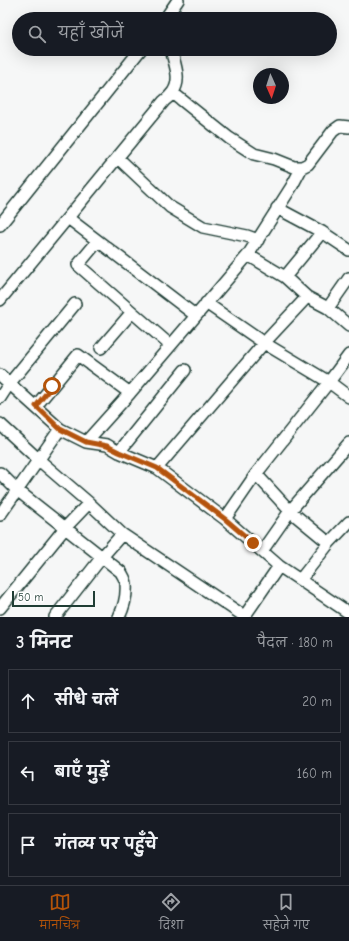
<!DOCTYPE html>
<html lang="hi">
<head>
<meta charset="utf-8">
<style>
	:root { --surface:#171b24; --page:#242831; --text:#f1f3f6; --muted:#9ea1a6; --line:#363941; --accent:#b45309 }
	body { margin:0; font-family:"Comic Neue","Playpen Sans Deva",sans-serif; background:var(--page); color:var(--text) }
	.compass { position:absolute; left:253px; top:68px; width:36px; height:36px; border-radius:50%; background:var(--surface); box-shadow:0 4px 16px #0002; rotate:177deg }
	.scale { position:absolute; left:12px; bottom:10px; width:83px; box-sizing:border-box; padding-left:4px; border:2px solid #1f3d34; border-top:0; font-size:11px; line-height:14px; white-space:nowrap; color:#1f3d34; -webkit-text-stroke:3px #fff; paint-order:stroke }
	.stop { position:absolute; width:12px; height:12px; margin:-9px; border:3px solid #b45309; border-radius:50%; background:#fff }
	.stop.end { background:#b45309; border-color:#fff; box-shadow:0 1px 4px #0008 }
	.list { margin:0; padding:0; list-style:none }
	h2 { display:flex; justify-content:space-between; align-items:center; height:52px; margin:0; padding:0 16px; font-size:17px }
	h2 small { font-size:13px; font-weight:400; color:var(--muted) }
	.list li { display:grid; grid-template-columns:26px 1fr auto; gap:12px; align-items:center; box-sizing:border-box; height:64px; margin:0 8px 8px; padding:0 8px; border:1px solid var(--line); border-radius:0px }
	.list b { display:block; font-size:15px; white-space:nowrap }
	.list em { font-size:13px; font-style:normal; color:var(--muted) }
	.icon { flex:none; width:22px; height:22px; fill:none; stroke:currentColor; stroke-width:2; stroke-linecap:round; stroke-linejoin:round }
	.map { position:relative; flex:none; width:349px; height:617px; overflow:hidden }
	.search { position:absolute; background:var(--surface); box-shadow:0 4px 16px #0002; left:12px; right:12px; top:12px; height:44px; display:flex; align-items:center; gap:10px; box-sizing:border-box; padding:0 14px; border-radius:22px; color:var(--muted); font-size:15px }
	.sheet { height:268px; background:var(--surface) }
	nav { display:flex; justify-content:space-around; align-items:center; box-sizing:border-box; height:56px; border-top:1px solid var(--line); background:var(--surface); font-size:11px; color:var(--muted) }
	nav a { display:grid; justify-items:center; gap:2px }
	nav .on { color:var(--accent) }
	.map>svg:first-child { display:block }
</style>
</head>
<body>
<div class="map">
<svg width="349" height="617" viewBox="0 0 349 617">
	<rect width="100%" height="100%" fill="#f6f7f7"/>
	<filter id="ink" filterUnits="userSpaceOnUse"><feTurbulence type="fractalNoise" baseFrequency=".025" numOctaves="2"/><feDisplacementMap in="SourceGraphic" scale="8" xChannelSelector="R" yChannelSelector="G"/><feConvolveMatrix kernelMatrix="1 2 1 2 8 2 1 2 1" color-interpolation-filters="sRGB"/></filter>
	<g filter="url(#ink)">
		<g fill="none" stroke-linecap="round" stroke-linejoin="round">
			<defs>
				<path id="minor" d="M165,19L178,0
					M173,93L229,138L254,154L274,159L294,167H302L308,164L333,131L340,126L349,127
					M118,158L170,207L203,227L247,236L258,240
					M277,208L322,232L349,250
					M68,218L195,315
					M0,225L141,49
					M98,241L78,265L170,345
					M248,255L292,186L302,167
					M285,277L322,232
					M0,300L164,101C167,99 170,96 173,92C182,79 174,63 171,49
					M206,303L264,343L329,382L349,397
					M328,308L349,278
					M101,348L132,312
					M0,375L60,429L86,442L107,445L119,452L157,468L225,519L279,566L300,580L329,543L349,522
					M0,398L9,384L75,304
					M36,406L78,355L130,393
					M0,424L39,460L89,503L122,534L244,616
					M86,442L130,393L248,255L285,277L307,297L328,308L349,326
					M119,452L185,370
					M157,468L264,343L307,297
					M0,473L17,490L121,572C123,576 126,580 126,584C127,596 124,607 119,617
					M256,474L290,511L329,543
					M0,515L60,429
					M225,519L256,474L329,382L349,355
					M262,551L290,511L349,443
					M300,580L349,613
					M0,608L65,528L89,503
					M55,617L102,557L122,534
					M244,617L279,566"/>
			</defs>
			<use href="#minor" stroke="#1f3d34" stroke-width="14"/>
			<use href="#minor" stroke="#fff" stroke-width="11"/>
		</g>
	</g>
	<g fill="none" stroke-linecap="round" stroke-linejoin="round" filter="url(#ink)">
		<path stroke="#b45309" stroke-width="5" d="M52,386L36,406L60,429L86,442L107,446L119,452L157,468L225,519L253,543"/>
	</g>
</svg>
<svg class="compass" viewBox="-18 -18 36 36"><path d="M0-13l5 13h-10z" fill="#e53935"/><path d="M0 13l5-13h-10z" fill="#9ea1a6"/></svg>
<div class="scale">50 m</div>
<div class="stop" style="left:52px;top:386px"></div>
<div class="stop end" style="left:253px;top:543px"></div>
<div class="search"><svg class="icon" aria-label="search" viewBox="0 0 24 24"><circle cx="10" cy="10" r="6"/><path d="M15 15l6 6"/></svg>यहाँ खोजें</div>
</div>
<section class="sheet">
<h2>3 मिनट<small>पैदल · 180 m</small></h2>
<ul class="list">
<li><svg class="icon" aria-label="ahead" viewBox="0 0 24 24"><path d="M12 20V5M6 11l6-6 6 6"/></svg><div><b>सीधे चलें</b></div><em>20 m</em></li>
<li><svg class="icon" aria-label="left" viewBox="0 0 24 24"><path d="M17 20v-9H6M10 6l-5 5 5 5"/></svg><div><b>बाएँ मुड़ें</b></div><em>160 m</em></li>
<li><svg class="icon" aria-label="arrive" viewBox="0 0 24 24"><path d="M6 21V4h12l-3 4 3 4H6"/></svg><div><b>गंतव्य पर पहुँचे</b></div></li>
</ul>
</section>
<nav>
<a class="on"><svg class="icon" aria-label="map" viewBox="0 0 24 24"><path d="M3 6l6-2 6 2 6-2v14l-6 2-6-2-6 2zM9 4v14M15 6v14"/></svg>मानचित्र</a>
<a><svg class="icon" aria-label="directions" viewBox="0 0 24 24"><path d="M12 3l9 9-9 9-9-9zM9 14v-3h6M13 9l2 2-2 2"/></svg>दिशा</a>
<a><svg class="icon" aria-label="saved" viewBox="0 0 24 24"><path d="M7 4h10v16l-5-4-5 4z"/></svg>सहेजे गए</a>
</nav>
</body>
</html>
